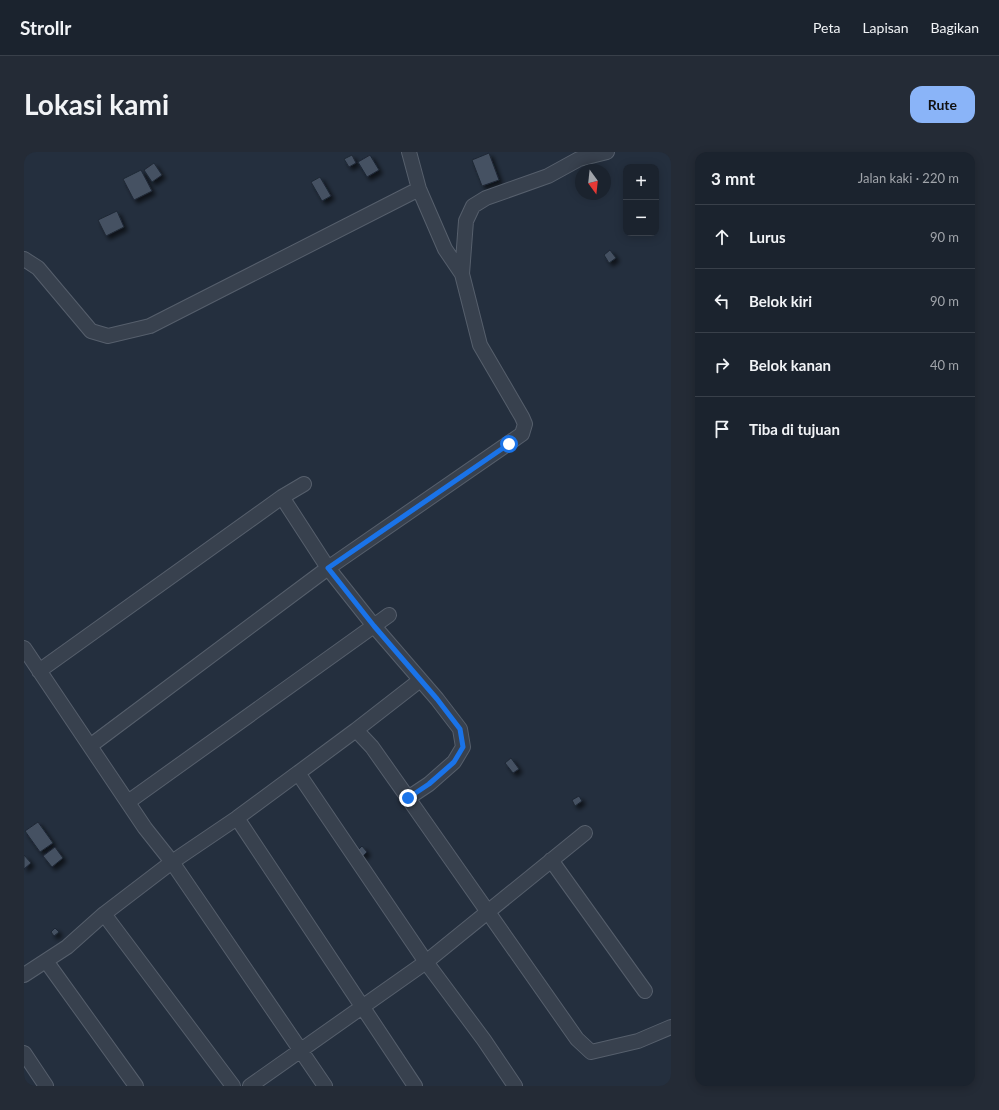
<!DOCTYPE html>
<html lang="id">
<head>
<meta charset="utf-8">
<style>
	:root { --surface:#1b232e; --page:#242b36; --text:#f1f3f6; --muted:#a0a4aa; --line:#39404a; --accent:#8ab4f8 }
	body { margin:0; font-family:Lato,sans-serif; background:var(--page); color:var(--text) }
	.controls { position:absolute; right:12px; top:12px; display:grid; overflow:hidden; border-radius:8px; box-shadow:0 2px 10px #0003 }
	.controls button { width:36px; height:36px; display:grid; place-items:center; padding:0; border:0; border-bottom:1px solid var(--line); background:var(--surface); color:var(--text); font:20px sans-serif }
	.compass { position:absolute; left:551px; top:12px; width:36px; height:36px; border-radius:50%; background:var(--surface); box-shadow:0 2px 10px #0003; rotate:165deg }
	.stop { position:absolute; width:12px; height:12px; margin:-9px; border:3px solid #1a73e8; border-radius:50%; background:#fff }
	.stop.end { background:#1a73e8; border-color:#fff; box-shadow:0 1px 4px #0008 }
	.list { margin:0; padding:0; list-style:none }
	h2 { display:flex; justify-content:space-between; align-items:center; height:52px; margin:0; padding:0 16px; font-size:17px }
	h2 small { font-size:13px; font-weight:400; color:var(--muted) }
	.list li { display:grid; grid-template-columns:26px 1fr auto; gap:12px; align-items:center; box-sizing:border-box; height:64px; padding:0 16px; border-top:1px solid var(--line) }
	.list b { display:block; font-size:15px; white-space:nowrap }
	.list em { font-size:13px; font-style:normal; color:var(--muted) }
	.icon { flex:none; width:22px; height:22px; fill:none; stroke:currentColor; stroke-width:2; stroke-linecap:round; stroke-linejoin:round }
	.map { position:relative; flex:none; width:647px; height:934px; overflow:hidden; border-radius:12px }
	header { display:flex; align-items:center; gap:24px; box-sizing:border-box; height:56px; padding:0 20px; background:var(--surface); border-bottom:1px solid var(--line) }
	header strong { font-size:19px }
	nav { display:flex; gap:22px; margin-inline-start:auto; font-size:14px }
	.intro { display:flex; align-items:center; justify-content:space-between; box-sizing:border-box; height:96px; padding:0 24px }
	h1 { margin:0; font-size:28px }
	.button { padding:10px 18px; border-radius:12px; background:var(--accent); color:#111; font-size:14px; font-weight:700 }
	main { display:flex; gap:24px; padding:0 24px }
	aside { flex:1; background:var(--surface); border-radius:12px; box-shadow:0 2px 10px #0003 }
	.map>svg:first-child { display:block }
</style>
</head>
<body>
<header>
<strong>Strollr</strong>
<nav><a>Peta</a><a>Lapisan</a><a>Bagikan</a></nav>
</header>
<div class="intro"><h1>Lokasi kami</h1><a class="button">Rute</a></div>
<main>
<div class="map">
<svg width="647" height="934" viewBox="0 0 647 934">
	<defs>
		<filter id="shadow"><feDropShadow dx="3.5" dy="3.5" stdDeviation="2" flood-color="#0009"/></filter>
	</defs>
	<rect width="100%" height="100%" fill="#242f3e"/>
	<path fill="#455162" stroke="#1f2835" filter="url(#shadow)" d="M465,1L475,28L458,34L448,8Z
		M328,3L332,11L325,15L320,7Z
		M346,3L355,18L343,25L334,10Z
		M130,11L138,23L128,30L120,18Z
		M117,18L128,39L110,48L99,27Z
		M296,25L307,44L298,49L287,30Z
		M93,59L100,75L82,84L74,68Z
		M586,98L592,106L585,111L580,103Z
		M487,606L495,617L489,621L481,611Z
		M555,644L558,649L551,654L548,648Z
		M14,670L29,691L16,700L1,679Z
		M338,694L343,700L339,704L333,699Z
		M31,695L39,706L28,715L19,704Z
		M0,703L7,711L0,717Z
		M31,776L35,780L30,784L27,780Z"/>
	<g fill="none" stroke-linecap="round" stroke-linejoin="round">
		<defs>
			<path id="minor" d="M385,0L395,37L421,97L438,122
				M0,107L14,116L67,179L84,184L126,174L395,37
				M258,345L304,416L350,474L413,547L436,577L439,595L430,610L405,632L384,646L348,595L332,578L274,621
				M0,496L121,676L148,710L301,934
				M15,519L258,345L280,332
				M332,578L395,529
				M66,594L304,416L498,282L501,272L498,265L456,193L438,122L442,69L449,54L462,46L524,24L555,7L583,0
				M384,646L553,887L567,900L614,889L647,875
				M104,650L365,463
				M213,666L391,934
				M527,708L621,839
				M80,762L209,934
				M22,809L112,934
				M0,823L43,795L80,762L148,710L213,666L274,621L402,810L226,934
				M0,901L22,934
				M491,934L460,888L402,810L561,681"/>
		</defs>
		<use href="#minor" stroke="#565f6c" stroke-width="16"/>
		<use href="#minor" stroke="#38414e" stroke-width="14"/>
	</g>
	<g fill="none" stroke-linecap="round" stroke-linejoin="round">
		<path stroke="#1a73e8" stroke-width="5" d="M384,646L405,632L430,610L439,595L436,577L413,547L350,474L304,416L485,292"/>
	</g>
</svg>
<div class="controls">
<button>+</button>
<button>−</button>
</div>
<svg class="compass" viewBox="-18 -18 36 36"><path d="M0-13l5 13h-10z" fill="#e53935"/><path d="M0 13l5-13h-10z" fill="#a0a4aa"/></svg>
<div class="stop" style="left:485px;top:292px"></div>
<div class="stop end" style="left:384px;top:646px"></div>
</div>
<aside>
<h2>3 mnt<small>Jalan kaki · 220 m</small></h2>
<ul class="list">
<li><svg class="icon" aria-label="ahead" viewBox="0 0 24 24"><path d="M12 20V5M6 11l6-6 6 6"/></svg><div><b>Lurus</b></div><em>90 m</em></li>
<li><svg class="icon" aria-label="left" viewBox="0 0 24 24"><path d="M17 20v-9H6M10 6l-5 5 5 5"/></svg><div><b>Belok kiri</b></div><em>90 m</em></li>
<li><svg class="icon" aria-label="right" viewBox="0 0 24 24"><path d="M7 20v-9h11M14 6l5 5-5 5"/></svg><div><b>Belok kanan</b></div><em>40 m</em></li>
<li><svg class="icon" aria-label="arrive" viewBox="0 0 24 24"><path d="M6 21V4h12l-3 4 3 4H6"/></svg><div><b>Tiba di tujuan</b></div></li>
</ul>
</aside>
</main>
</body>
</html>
